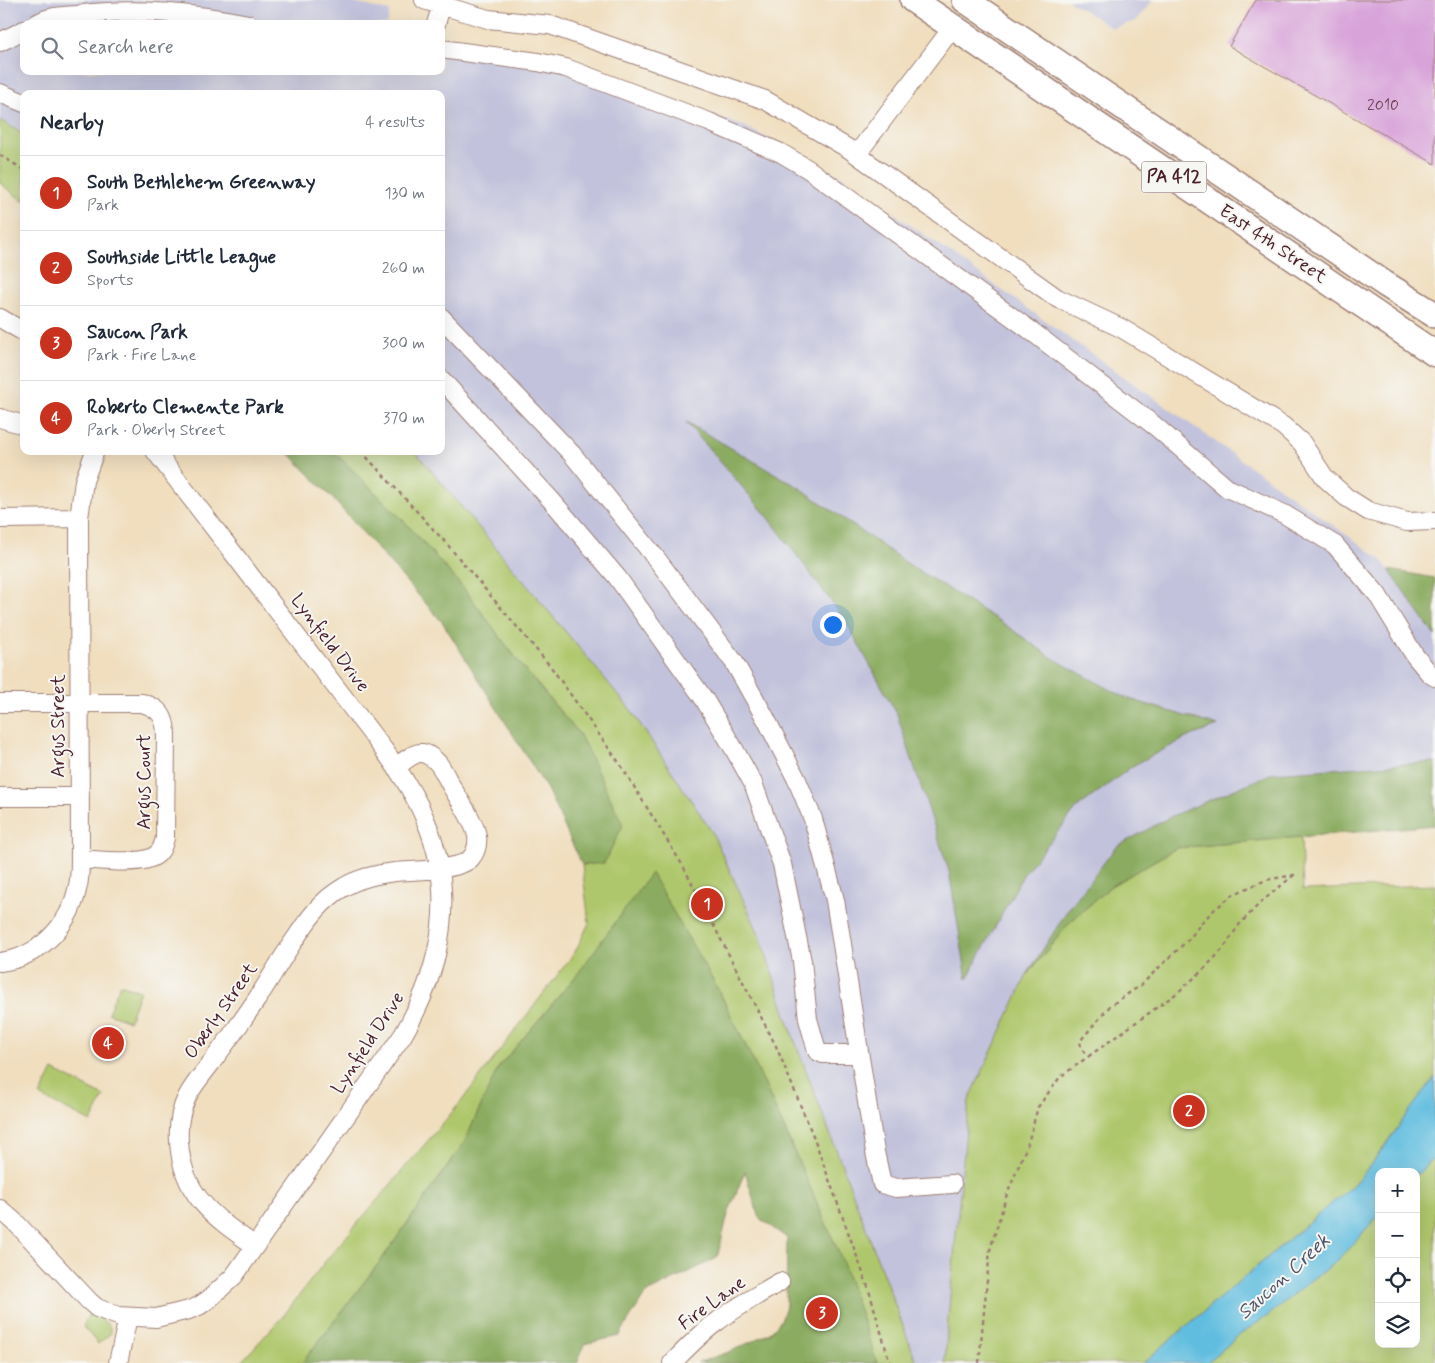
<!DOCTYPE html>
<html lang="en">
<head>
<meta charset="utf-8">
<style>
	:root { --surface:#fff; --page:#f6f6f7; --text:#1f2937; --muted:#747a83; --line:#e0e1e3; --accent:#c8321e }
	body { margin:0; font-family:Mynerve,sans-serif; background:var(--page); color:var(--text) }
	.controls { position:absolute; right:15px; bottom:15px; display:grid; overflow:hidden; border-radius:10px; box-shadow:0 5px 20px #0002 }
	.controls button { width:45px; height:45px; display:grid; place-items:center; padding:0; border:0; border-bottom:1px solid var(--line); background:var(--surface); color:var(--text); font:25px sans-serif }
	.you { position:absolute; left:832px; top:624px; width:18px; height:18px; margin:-12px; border:4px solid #fff; border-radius:50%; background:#1a73e8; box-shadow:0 0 0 8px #1a73e833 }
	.badge { display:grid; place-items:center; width:32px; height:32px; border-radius:50%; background:var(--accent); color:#fff; font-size:16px; font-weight:700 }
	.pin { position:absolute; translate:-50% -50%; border:2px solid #fff; box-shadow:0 1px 5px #0006 }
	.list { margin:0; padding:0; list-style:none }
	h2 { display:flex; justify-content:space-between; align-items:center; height:65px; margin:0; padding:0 20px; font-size:21px }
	h2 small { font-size:16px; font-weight:400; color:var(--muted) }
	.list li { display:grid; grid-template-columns:32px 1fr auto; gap:15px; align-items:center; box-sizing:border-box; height:75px; padding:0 20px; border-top:1px solid var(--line) }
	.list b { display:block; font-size:19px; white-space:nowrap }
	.list p { margin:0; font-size:16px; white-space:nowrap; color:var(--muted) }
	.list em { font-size:16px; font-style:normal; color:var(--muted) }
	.icon { flex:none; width:28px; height:28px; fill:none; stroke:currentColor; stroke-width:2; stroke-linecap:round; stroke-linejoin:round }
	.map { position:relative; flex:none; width:1435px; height:1363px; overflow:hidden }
	.search { position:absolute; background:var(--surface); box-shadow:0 5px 20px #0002; left:20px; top:20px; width:425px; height:55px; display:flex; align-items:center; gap:12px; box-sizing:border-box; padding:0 18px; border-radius:10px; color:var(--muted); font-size:19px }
	.panel { position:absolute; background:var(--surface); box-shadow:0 5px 20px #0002; left:20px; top:90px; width:425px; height:365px; border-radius:10px }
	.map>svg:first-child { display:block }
</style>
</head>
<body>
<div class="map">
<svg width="1435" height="1363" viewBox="0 0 1435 1363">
	<rect width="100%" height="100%" fill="#f6f6f2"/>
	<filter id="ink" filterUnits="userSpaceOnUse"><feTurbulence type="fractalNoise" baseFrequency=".02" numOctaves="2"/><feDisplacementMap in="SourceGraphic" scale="10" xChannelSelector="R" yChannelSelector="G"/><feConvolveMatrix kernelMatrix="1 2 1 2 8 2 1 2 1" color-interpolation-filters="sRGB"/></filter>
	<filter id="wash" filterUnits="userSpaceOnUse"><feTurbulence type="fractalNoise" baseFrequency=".0096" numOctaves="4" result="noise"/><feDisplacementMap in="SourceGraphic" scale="20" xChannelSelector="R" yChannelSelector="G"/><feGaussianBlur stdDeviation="1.12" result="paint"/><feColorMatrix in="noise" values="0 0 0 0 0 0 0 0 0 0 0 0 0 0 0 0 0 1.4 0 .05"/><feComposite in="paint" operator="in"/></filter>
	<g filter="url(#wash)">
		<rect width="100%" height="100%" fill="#f0debe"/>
		<path fill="#c2c2dc" d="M0,0H341L390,11L387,24H24V71H441V43L548,57L746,127L844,178L1382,560L1435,636V762L1273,773L1116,847L1067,911L1027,975L969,1100L948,1319L945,1363H917L793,1036L759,934L630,709L415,451H441V94H24V135L0,120Z
			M1068,0H1153L1136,21L1112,28Z"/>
		<path fill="#afc76c" stroke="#7c734c" d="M0,120L24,135V202L0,183Z
			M333,451H415L630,709L712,832L759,934L793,1036L917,1363H697C719,1356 771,1340 782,1319C789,1305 787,1288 787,1273L838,1251L764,1083L719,991L576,976L498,1068L464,1143L382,1259L302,1363H240L284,1315L327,1259L460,1103L575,952L589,923L582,865L604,862L580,735L521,665L465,590L404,521Z
			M1301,837L1303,890L1435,885V1077L1366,1171L1342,1196L1327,1207L1143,1363H945L948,1319L969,1100L1027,975L1070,922L1111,886L1176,848Z
			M120,984L140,991L129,1021L108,1013Z
			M53,1070L104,1096L91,1122L40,1096Z
			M1435,1156V1360L1433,1363H1207L1238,1336L1268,1315L1308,1282L1336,1262L1379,1215V1344H1416V1176Z
			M90,1311L109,1325L111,1333L98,1344L83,1327Z"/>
		<path fill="#8bac60" stroke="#6a6646" d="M686,422L800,488L908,564L1004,624L1054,659L1126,698L1218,726L1188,737L1134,765L1077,808L1023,875L967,979L949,871L897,714L845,620L769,518Z
			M287,451H333L404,521L465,590L521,665L580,735L623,825L604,863L582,865L547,789L443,623L334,500Z
			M1389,570L1435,578V636Z
			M1435,762V825L1176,848L1111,886L1070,922L1027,975L1067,911L1116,847L1172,816L1273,773Z
			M651,873L719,991L764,1083L842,1260L877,1363H702L701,1362L729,1352L770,1333L781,1320L786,1306L787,1238L759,1218L745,1171L728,1214L717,1258L645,1294L619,1336L584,1344L577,1363H302L382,1259L464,1143L498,1068L576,976Z"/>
		<path fill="#61bddf" stroke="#566e85" d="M1435,1077V1156L1416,1176V1172H1379V1215L1336,1262L1308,1282L1269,1315L1238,1336L1207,1363H1143L1327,1207C1359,1184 1379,1155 1401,1123C1411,1108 1424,1092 1435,1077Z"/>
		<g id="blocks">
			<path fill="#d8a3d9" d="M1256,0H1435V164L1229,46Z"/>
		</g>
	</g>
	<g filter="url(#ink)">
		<use href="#blocks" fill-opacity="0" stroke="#9d7e74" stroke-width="1"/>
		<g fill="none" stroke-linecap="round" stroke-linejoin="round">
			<defs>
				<path id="minor" d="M424,0L488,19L550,25L765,100L849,149L1057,298L1121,328L1283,426L1302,443L1325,478L1346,497L1368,511L1407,522L1435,521
					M36,24C50,16 61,16 77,15C135,7 192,13 249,24
					M436,24L443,0
					M0,42L24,30
					M441,49L538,62L566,68L709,122L781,153L808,169L1030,330L1155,426L1227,488L1284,514L1335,545L1377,594L1415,656L1430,674L1435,677
					M0,93L24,103
					M857,154L953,27
					M441,317L572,454L659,562L734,662L766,719L797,780L813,819L835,900L875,1152L882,1184L896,1188L952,1184
					M0,318L24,332
					M441,379L552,501L617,577L704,699L734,749L753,783L782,864L802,961L808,1019L817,1051L823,1054H859
					M0,418L24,425
					M0,519L79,518
					M0,703H142C160,708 166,717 166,736L165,838C163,846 161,853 153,857C139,865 97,860 80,859
					M0,797H80
					M0,962C38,958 69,926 77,890C80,880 80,869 80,859L79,518L84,481L95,451
					M0,1209L16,1223L89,1301L97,1308L118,1316L156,1318L189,1310L199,1306L209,1299L234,1276L403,1035C442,968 457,893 425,819C415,794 400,772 384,750L155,451
					M255,1246C214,1217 182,1196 179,1141C178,1126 180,1111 187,1097C193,1085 203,1074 211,1063C227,1042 242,1021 257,999C268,982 278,965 289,948C305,924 319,901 344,887C359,878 378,874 395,872C413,870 460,871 471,858C476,852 478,844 477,836C474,821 461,803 453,789C448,781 444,771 438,763C434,759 429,754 422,753C414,752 403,762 396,767
					M118,1363L128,1317
					M672,1363C686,1349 701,1333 718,1321C738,1306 759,1294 780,1282"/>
				<path id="highway" d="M913,0L1435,354
					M965,0L1385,284L1435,315"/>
			</defs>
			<use href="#minor" stroke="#9d7e74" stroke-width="20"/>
			<use href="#highway" stroke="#9d7e74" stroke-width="28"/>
			<path stroke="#9d7e74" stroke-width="2.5" stroke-dasharray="4 4" stroke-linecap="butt" d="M0,155L24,170
				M361,451L446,543L551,667L620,764L683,866L776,1046L814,1138L868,1287L890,1363
				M1294,875L1260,903L1239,925L1223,949L1201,972L1177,993L1089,1056L1081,1048L1080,1041L1110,1006L1141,985L1191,937L1201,923L1215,909L1234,894L1266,880Z
				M979,1363L990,1250L1006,1197L1028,1143L1038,1107L1060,1077L1089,1056"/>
			<use href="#minor" stroke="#fff" stroke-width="18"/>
			<use href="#highway" stroke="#fff" stroke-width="25"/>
		</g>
	</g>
	<g text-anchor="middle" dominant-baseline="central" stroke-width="4" stroke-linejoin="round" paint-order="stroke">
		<g font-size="16" fill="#6e4056">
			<text x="1383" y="105">2010</text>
		</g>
		<rect fill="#f6f6f2" stroke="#7e6067" stroke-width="1" x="1141.5" y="161.5" width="65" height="31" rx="4"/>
		<g font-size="18" font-weight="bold" fill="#4a1f2b">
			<text x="1174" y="177">PA 412</text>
		</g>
		<g font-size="19" fill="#4a1f2b" stroke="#f6f6f2">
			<text transform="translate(1273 244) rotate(34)">East 4th Street</text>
			<text transform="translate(330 643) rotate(53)">Lynfield Drive</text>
			<text transform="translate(58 726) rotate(-90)">Argus Street</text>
			<text transform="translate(144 782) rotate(-90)">Argus Court</text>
			<text transform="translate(221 1011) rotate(-55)">Oberly Street</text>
			<text transform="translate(368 1043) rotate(-57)">Lynfield Drive</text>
			<text transform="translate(712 1303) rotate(-36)">Fire Lane</text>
		</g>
		<g font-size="20" font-style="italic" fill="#52566a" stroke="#f6f6f2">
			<text transform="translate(1284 1277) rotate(-42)">Saucon Creek</text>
		</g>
	</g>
</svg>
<div class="controls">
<button>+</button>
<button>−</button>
<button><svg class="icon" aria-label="locate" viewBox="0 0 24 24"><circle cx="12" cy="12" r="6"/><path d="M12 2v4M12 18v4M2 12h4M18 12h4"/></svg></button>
<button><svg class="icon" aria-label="layers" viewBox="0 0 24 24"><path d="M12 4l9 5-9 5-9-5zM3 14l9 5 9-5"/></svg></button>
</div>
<div class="you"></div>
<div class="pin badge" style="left:707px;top:904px">1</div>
<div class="pin badge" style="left:1189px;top:1111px">2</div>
<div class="pin badge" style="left:822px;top:1313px">3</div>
<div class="pin badge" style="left:108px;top:1043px">4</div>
<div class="search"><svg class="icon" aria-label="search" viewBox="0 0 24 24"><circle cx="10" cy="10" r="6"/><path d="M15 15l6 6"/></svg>Search here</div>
<section class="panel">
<h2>Nearby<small>4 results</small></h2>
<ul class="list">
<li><span class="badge">1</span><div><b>South Bethlehem Greenway</b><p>Park</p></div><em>130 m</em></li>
<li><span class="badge">2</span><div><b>Southside Little League</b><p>Sports</p></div><em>260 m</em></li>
<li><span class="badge">3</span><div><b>Saucon Park</b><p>Park · Fire Lane</p></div><em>300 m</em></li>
<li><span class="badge">4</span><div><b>Roberto Clemente Park</b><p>Park · Oberly Street</p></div><em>370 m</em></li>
</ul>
</section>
</div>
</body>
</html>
